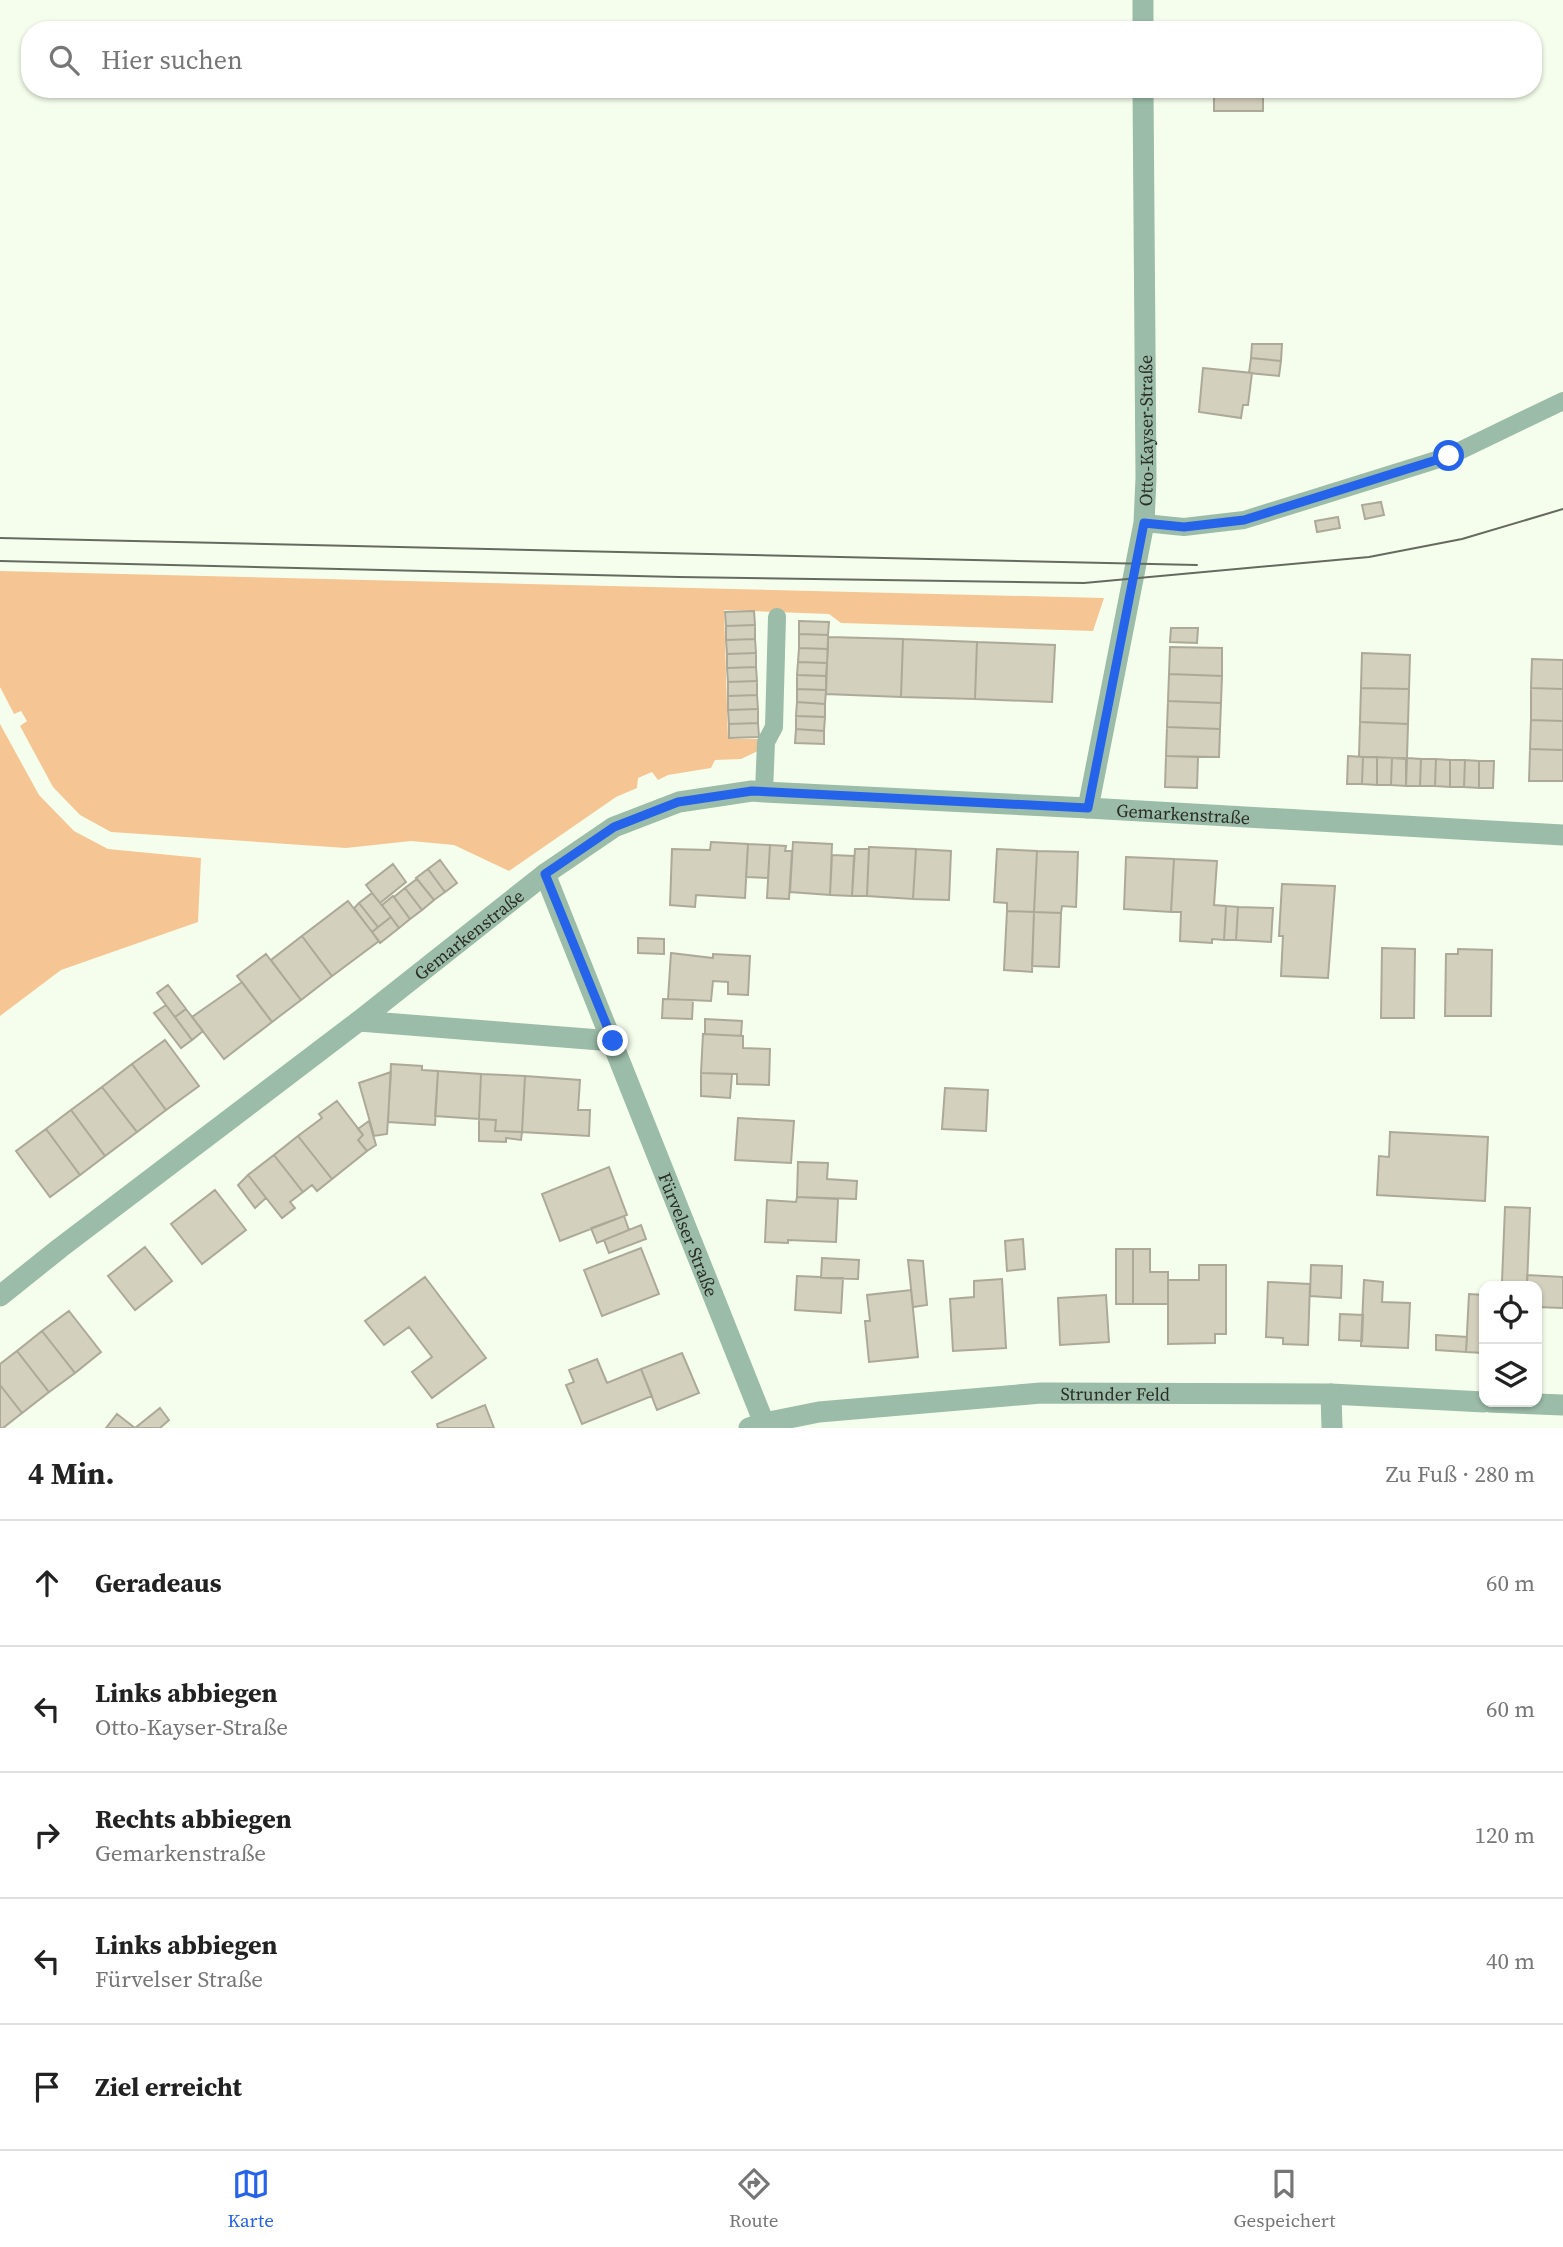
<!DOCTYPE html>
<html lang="de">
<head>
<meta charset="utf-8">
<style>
	:root { --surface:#fff; --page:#f2f2f2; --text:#222; --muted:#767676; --line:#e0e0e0; --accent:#2563eb }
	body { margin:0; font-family:"Source Serif 4",serif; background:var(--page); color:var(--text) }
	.controls { position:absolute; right:21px; bottom:21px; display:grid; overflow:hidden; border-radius:14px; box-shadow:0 2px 5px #0004 }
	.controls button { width:63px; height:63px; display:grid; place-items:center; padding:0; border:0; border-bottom:2px solid var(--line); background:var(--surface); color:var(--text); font:35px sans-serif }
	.stop { position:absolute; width:21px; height:21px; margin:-16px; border:5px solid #2563eb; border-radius:50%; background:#fff }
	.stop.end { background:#2563eb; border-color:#fff; box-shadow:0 2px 7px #0008 }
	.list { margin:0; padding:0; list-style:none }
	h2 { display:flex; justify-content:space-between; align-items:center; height:91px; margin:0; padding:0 28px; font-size:30px }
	h2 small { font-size:23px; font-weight:400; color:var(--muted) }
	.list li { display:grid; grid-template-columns:46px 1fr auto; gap:21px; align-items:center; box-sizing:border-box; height:126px; padding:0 28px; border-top:2px solid var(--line) }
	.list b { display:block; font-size:26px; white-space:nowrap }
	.list p { margin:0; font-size:23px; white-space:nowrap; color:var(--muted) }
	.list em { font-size:23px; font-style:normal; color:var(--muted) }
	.icon { flex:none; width:38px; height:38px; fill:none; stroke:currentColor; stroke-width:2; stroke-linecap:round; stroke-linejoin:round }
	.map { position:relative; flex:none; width:1563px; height:1428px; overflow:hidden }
	.search { position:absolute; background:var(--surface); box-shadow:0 2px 5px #0004; left:21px; right:21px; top:21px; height:77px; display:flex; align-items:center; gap:18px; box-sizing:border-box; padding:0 24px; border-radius:28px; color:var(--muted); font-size:26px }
	.sheet { height:721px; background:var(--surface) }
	nav { display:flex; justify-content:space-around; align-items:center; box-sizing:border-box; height:98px; border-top:2px solid var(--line); background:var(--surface); font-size:19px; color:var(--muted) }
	nav a { display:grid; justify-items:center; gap:4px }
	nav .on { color:var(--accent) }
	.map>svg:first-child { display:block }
</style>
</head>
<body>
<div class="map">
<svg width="1563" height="1428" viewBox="0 0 1563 1428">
	<rect width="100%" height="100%" fill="#f5feec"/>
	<path fill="#f5c693" d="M0,571L1104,598L1093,631L841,623L829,614L724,610L728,739H758V751L741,759L715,760L711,768L668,775L658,780L652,772L638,778L637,788L616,797L509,871L454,845L411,841L346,848L111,832L80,815L53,787L20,726L27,721L21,711L14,714L0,687Z
		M0,724L39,795L74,831L108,849L201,858L198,922L61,970L0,1016Z"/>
	<path fill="#d4d0be" stroke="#ada998" stroke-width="2" d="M1214,89H1263V111H1214Z
		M1252,344H1282L1281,361L1251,358Z
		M1251,358L1281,361L1279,376L1249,373Z
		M1203,368L1252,373L1248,405H1243L1241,418L1199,412Z
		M1381,502L1384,515L1365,519L1362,505Z
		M1338,517L1340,528L1317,532L1315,521Z
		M754,611L755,625L726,626L725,612Z
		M799,621L829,622L828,635L799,634Z
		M755,625V639L726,640V626Z
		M1171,628H1198L1197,643L1170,642Z
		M799,634L828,635V649L799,648Z
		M828,637L903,639L901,697L826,694Z
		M755,639L756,653L727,654L726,640Z
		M903,639L977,642L975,699L901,697Z
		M977,642L1055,645L1052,702L975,699Z
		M1170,647L1222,648V676L1169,674Z
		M799,648L828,649L827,663L798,662Z
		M756,653V667L727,668V654Z
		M1362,653L1410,655L1409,689L1361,688Z
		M1532,659L1563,660V689L1531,688Z
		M798,662L827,663L826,676L797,675Z
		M756,667L757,681L728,682L727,668Z
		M1169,674L1222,676L1221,703L1168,701Z
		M797,675L826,676V690L797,689Z
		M757,681V695L728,696V682Z
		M1361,688L1409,689L1408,724L1360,722Z
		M1531,688L1563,689V721L1531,720Z
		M797,689L826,690L825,704L797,702Z
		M757,695L758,709L728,710V696Z
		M1168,701L1221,703L1220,729L1167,727Z
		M797,702L825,704V717L796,716Z
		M758,709V723L729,724L728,710Z
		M796,716L825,717L824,731L796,729Z
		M1531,720L1563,721V750L1530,749Z
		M1360,722L1408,724L1407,758L1359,757Z
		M758,723L759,737L729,738V724Z
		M1167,727L1220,729L1219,757L1166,756Z
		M796,729L824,731V744L795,743Z
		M1530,749L1563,750V781H1529Z
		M1166,756L1198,757L1197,788L1165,787Z
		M1348,756L1363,757L1362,784H1347Z
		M1363,757H1377V785L1362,784Z
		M1377,757L1392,758L1391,785H1377Z
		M1392,758L1406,759V786L1391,785Z
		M1407,758L1421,759L1420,786H1406Z
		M1421,759H1436L1435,786H1420Z
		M1436,759L1450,760V787L1435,786Z
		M1450,760H1465L1464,787H1450Z
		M1465,760L1479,761V788L1464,787Z
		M1479,761H1494L1493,788H1479Z
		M711,842L748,844L745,898L696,895L695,907L670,905L672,849L710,850Z
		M793,842L832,844L830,895L790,892Z
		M748,844L770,845L768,878L746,877Z
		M770,845L786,846L785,851H792L789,899L767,898Z
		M869,847L916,849L913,899L867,896Z
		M855,849H869L867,896H852Z
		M916,849L951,851L949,900L913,899Z
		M997,849L1037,851L1034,912L1007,911V903L994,902Z
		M1037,851L1078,852L1076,907L1062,906L1061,913L1034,912Z
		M832,855L854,856L852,896L830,895Z
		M1126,857L1174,859L1171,912L1124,909Z
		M1174,859L1217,861L1214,905L1226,906L1224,940L1212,939V943L1180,941L1181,912H1171Z
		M440,860L457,883L445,892L428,869Z
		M393,864L406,882L380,903L366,885Z
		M428,869L445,892L434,900L416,878Z
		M417,879L434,900L422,910L405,888Z
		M1282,884L1335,886L1328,978L1281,976L1283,936H1279Z
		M405,888L422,910L410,919L394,897Z
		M372,893L391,917L378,927L359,903Z
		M393,896L410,919L399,928L382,905Z
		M348,901L379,941L332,976L302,936Z
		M359,903L378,927L372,932L354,908Z
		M1226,906L1238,907L1236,940H1224Z
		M1238,907L1273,908L1271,942L1236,940Z
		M1007,911L1034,912L1032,972L1004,970Z
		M1034,912L1061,913L1059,967L1032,966Z
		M391,917L399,928L380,943L372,932Z
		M302,936L332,976L301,1000L271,960Z
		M638,938L664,939V954L638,953Z
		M1382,948L1415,949L1414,1018H1381Z
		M1458,949L1492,950L1491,1016H1445L1446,954H1458Z
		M671,953L713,958V954L750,956L748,995L728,994V982L713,981L711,1001L668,999Z
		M266,954L301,1000L272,1022L237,976Z
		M242,982L272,1022L224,1059L192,1017Z
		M168,985L186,1009L175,1017L157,993Z
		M663,999L693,1000L692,1019L662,1018Z
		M166,1005L192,1040L181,1048L154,1013Z
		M186,1009L203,1031L192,1040L175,1017Z
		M705,1019L742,1021L741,1036L705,1034Z
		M703,1034L743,1036V1048L770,1049L769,1085L737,1084V1074L701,1073Z
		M165,1040L199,1086L166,1110L132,1064Z
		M132,1064L166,1110L137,1132L102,1087Z
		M391,1064L422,1066V1070L438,1071L435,1125L388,1122Z
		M438,1071L481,1074L479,1119L435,1116Z
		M391,1072L387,1134L374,1136L359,1083Z
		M701,1073L732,1074L730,1098L701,1096Z
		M481,1074L525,1076L522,1132L495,1131L496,1120L479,1119Z
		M525,1076L580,1080L578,1110H590L589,1136L522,1132Z
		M102,1087L137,1132L105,1156L71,1110Z
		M945,1088L988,1090L986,1131L942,1129Z
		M337,1101L363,1135L358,1140L367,1151L332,1179L298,1136L322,1118L319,1114Z
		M71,1110L105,1156L80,1175L46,1129Z
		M738,1118L794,1121L791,1163L735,1160Z
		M479,1119L496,1120L495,1131L522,1132L521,1140L506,1138V1142L479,1141Z
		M369,1121L376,1145L367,1151L358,1140L363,1135L358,1129Z
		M46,1129L80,1175L50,1197L16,1151Z
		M1390,1132L1488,1137L1485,1201L1377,1195L1379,1156L1389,1157Z
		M298,1136L332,1179L317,1191L312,1185L303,1192L274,1155Z
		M274,1155L303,1192L290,1202L295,1208L282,1218L248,1175Z
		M798,1162L828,1163L827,1179L857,1181L856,1199L797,1197Z
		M609,1167L627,1215L560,1241L542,1194Z
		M248,1175L266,1198L255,1208L238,1185Z
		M215,1190L246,1230L202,1264L171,1224Z
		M797,1197L838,1199L836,1242L788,1240V1243L765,1242L767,1200L796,1202Z
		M1505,1207L1530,1208L1527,1286H1507L1508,1282H1502Z
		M624,1216L629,1230L597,1243L591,1228Z
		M641,1225L646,1239L609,1253L604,1240Z
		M1023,1239L1025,1269L1007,1271L1005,1241Z
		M145,1247L172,1281L135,1310L108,1276Z
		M641,1248L659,1294L602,1316L584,1270Z
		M1116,1249H1133V1304H1116Z
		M1133,1249H1150V1272H1168V1304H1133Z
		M822,1258L859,1260L858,1279L821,1278Z
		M908,1260L923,1261L927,1305L913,1307Z
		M1199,1265H1226V1334H1215V1343L1168,1344V1280H1199Z
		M1311,1265L1342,1266L1341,1298L1310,1296Z
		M1527,1275L1563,1277V1308L1537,1307V1286H1527Z
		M797,1276L843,1278L841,1313L795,1310Z
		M425,1277L486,1358L432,1398L412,1372L432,1357L409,1327L384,1345L365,1321Z
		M1002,1279L1006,1348L953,1351L950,1299L974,1297V1281Z
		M1364,1280L1383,1282L1382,1302L1410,1303L1408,1348L1361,1346Z
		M1268,1282L1310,1284L1308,1345L1283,1344V1338L1266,1337Z
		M911,1290L918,1357L869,1362L865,1321H870L867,1295Z
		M1469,1294L1484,1295V1353L1466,1352Z
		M1106,1295L1109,1342L1060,1345L1058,1298Z
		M69,1311L101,1352L75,1373L42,1331Z
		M1340,1314L1363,1315L1362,1341L1339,1340Z
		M42,1331L75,1373L49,1392L17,1351Z
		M1436,1335L1467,1337L1466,1352L1436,1350Z
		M17,1351L49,1392L22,1413L0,1385V1364Z
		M682,1353L699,1393L657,1410L641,1369Z
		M597,1359L607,1383L641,1369L652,1396L582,1424L566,1385L574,1382L569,1370Z
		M0,1385L22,1413L3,1428H0Z
		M485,1405L494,1428H438L437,1424Z
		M160,1408L169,1420L160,1428H135Z
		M117,1414L135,1428H136H106Z"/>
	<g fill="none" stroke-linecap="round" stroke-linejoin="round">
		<path stroke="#9bbca8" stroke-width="18" d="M1144,523L1184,527L1244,520L1449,456L1563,401
			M764,792L766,742L774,727L777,617"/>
		<g stroke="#9bbca8" stroke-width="21">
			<path d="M1143,0V30"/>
			<path id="s1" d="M1088,808L1144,523L1146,478L1143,89"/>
			<path id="s2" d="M545,874L766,1428"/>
			<path d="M359,1021L613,1041"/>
			<path id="s3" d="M0,1296L60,1248L359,1021L545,874L614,827L679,802L752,791L764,792L1088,808L1563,835"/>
			<path d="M1331,1394L1332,1428"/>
			<path d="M1489,1402L1563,1405"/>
			<path id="s4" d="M749,1428L764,1423L819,1412L1041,1393L1331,1394L1484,1402"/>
		</g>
		<path stroke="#656a60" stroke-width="2" d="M0,538L1197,565
			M0,561L679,577L1084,583L1369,557L1462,539L1563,509"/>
	</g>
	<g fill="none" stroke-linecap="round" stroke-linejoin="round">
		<path stroke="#2563eb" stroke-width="9" d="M613,1041L545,874L614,827L678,802L752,791L1088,808L1144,523L1184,527L1244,520L1449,456"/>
	</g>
	<g text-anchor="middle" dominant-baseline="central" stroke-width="7" stroke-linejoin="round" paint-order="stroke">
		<g font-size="18" fill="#2a2d26" stroke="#fff">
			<text stroke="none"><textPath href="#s1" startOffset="383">Otto-Kayser-Straße</textPath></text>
			<text stroke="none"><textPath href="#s3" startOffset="1348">Gemarkenstraße</textPath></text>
			<text stroke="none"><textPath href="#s3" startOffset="592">Gemarkenstraße</textPath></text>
			<text stroke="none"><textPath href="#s2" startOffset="388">Fürvelser Straße</textPath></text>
			<text stroke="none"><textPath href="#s4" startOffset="369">Strunder Feld</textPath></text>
		</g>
	</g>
</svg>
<div class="controls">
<button><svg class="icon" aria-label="locate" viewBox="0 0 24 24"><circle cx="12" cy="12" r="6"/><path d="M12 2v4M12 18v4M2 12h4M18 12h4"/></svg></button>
<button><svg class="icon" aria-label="layers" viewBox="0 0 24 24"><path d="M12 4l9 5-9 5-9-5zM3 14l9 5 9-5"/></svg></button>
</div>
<div class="stop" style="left:1449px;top:456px"></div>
<div class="stop end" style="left:613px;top:1041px"></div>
<div class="search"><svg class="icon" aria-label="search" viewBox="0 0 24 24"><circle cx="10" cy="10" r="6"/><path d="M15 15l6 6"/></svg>Hier suchen</div>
</div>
<section class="sheet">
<h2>4 Min.<small>Zu Fuß · 280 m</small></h2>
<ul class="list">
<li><svg class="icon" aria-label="ahead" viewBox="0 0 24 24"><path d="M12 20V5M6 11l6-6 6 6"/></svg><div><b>Geradeaus</b></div><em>60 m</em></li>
<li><svg class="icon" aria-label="left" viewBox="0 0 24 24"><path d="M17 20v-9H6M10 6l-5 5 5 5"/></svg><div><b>Links abbiegen</b><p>Otto-Kayser-Straße</p></div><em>60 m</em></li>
<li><svg class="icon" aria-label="right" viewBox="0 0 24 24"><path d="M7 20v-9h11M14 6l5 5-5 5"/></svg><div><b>Rechts abbiegen</b><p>Gemarkenstraße</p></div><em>120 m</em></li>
<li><svg class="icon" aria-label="left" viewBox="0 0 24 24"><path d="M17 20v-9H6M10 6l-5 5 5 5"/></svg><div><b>Links abbiegen</b><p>Fürvelser Straße</p></div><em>40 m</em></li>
<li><svg class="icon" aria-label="arrive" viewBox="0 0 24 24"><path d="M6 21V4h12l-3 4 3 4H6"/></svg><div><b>Ziel erreicht</b></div></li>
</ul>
</section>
<nav>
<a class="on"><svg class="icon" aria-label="map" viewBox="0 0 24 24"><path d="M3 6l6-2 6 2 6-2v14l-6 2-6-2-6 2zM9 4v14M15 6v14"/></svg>Karte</a>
<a><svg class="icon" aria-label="directions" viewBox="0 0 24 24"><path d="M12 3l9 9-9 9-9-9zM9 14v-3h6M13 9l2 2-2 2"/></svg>Route</a>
<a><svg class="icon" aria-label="saved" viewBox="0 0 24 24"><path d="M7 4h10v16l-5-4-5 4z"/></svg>Gespeichert</a>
</nav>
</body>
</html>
